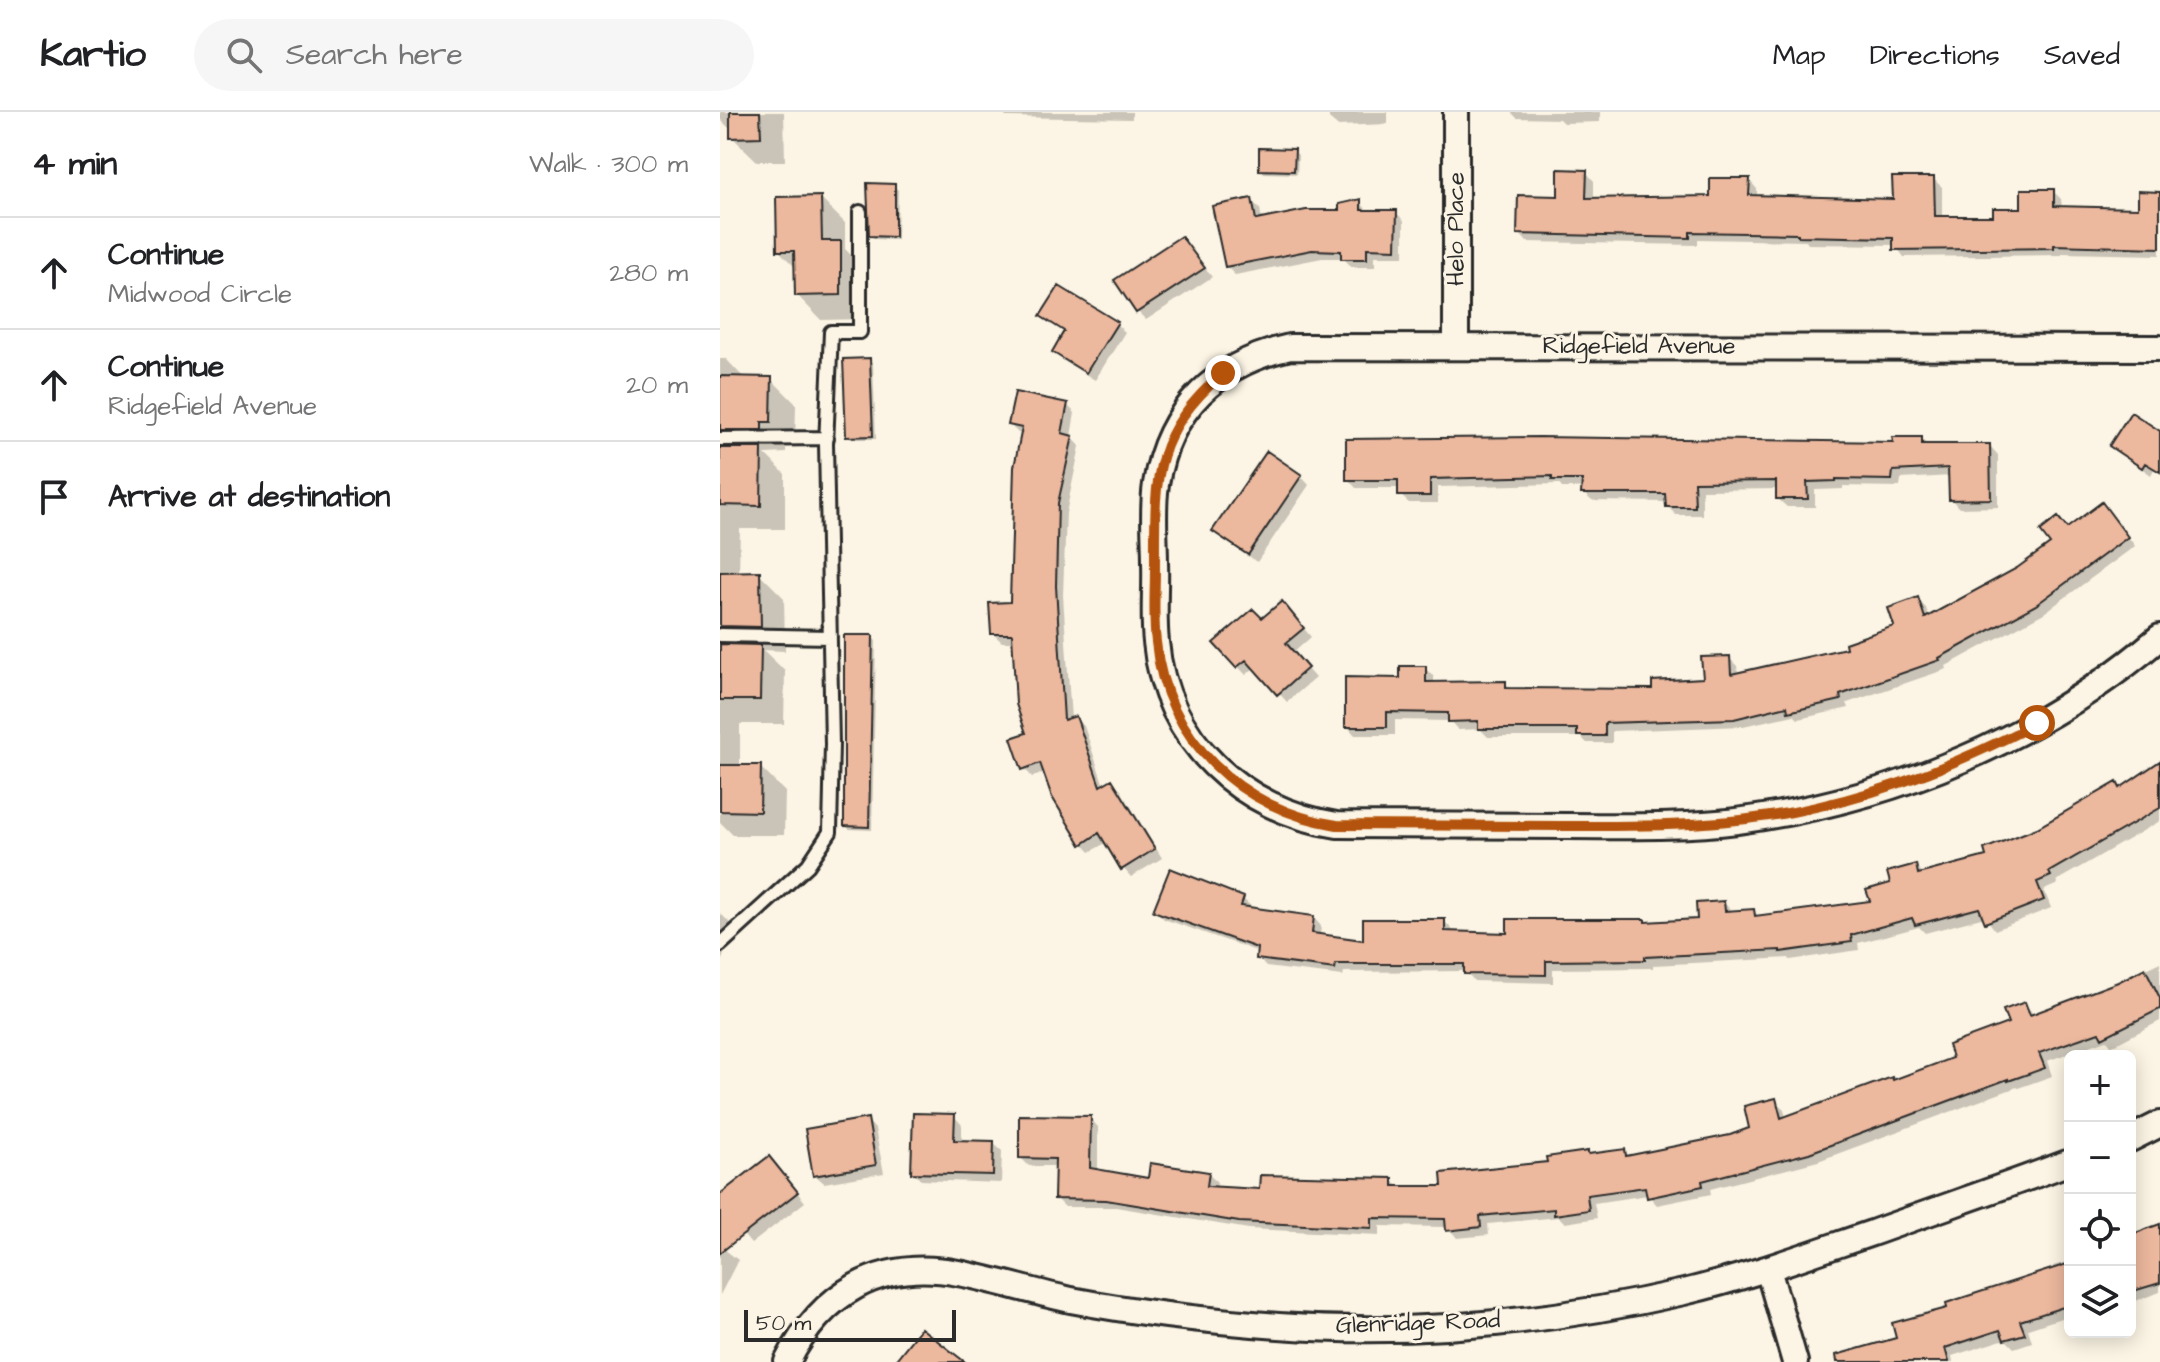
<!DOCTYPE html>
<html lang="en">
<head>
<meta charset="utf-8">
<style>
	:root { --surface:#fff; --page:#f6f6f6; --text:#202124; --muted:#757577; --line:#e0e0e0 }
	body { margin:0; font-family:"Architects Daughter",sans-serif; background:var(--page); color:var(--text) }
	.controls { position:absolute; right:24px; bottom:24px; display:grid; overflow:hidden; border-radius:12px; box-shadow:0 4px 20px #0003 }
	.controls button { width:72px; height:72px; display:grid; place-items:center; padding:0; border:0; border-bottom:2px solid var(--line); background:var(--surface); color:var(--text); font:40px sans-serif }
	.scale { position:absolute; left:24px; bottom:20px; width:212px; box-sizing:border-box; padding-left:8px; border:4px solid #2b2b2b; border-top:0; font-size:22px; line-height:28px; white-space:nowrap; color:#2b2b2b; -webkit-text-stroke:6px #fcf5e5; paint-order:stroke }
	.stop { position:absolute; width:24px; height:24px; margin:-18px; border:6px solid #b45309; border-radius:50%; background:#fff }
	.stop.end { background:#b45309; border-color:#fff; box-shadow:0 2px 8px #0008 }
	.list { margin:0; padding:0; list-style:none }
	h2 { display:flex; justify-content:space-between; align-items:center; height:104px; margin:0; padding:0 32px; font-size:34px }
	h2 small { font-size:26px; font-weight:400; color:var(--muted) }
	.list li { display:grid; grid-template-columns:52px 1fr auto; gap:24px; align-items:center; box-sizing:border-box; height:112px; padding:0 32px; border-top:2px solid var(--line) }
	.list b { display:block; font-size:30px; white-space:nowrap }
	.list p { margin:0; font-size:26px; white-space:nowrap; color:var(--muted) }
	.list em { font-size:26px; font-style:normal; color:var(--muted) }
	.icon { flex:none; width:44px; height:44px; fill:none; stroke:currentColor; stroke-width:2; stroke-linecap:round; stroke-linejoin:round }
	.map { position:relative; flex:none; width:1440px; height:1250px; overflow:hidden }
	header { display:flex; align-items:center; gap:48px; box-sizing:border-box; height:112px; padding:0 40px; background:var(--surface); border-bottom:2px solid var(--line) }
	header strong { font-size:38px }
	nav { display:flex; gap:44px; margin-inline-start:auto; font-size:28px }
	.search { width:560px; height:72px; background:var(--page); display:flex; align-items:center; gap:20px; box-sizing:border-box; padding:0 28px; border-radius:44px; color:var(--muted); font-size:30px }
	main { display:flex }
	aside { flex:1; background:var(--surface) }
	.map>svg:first-child { display:block }
</style>
</head>
<body>
<header>
<strong>Kartio</strong>
<div class="search"><svg class="icon" aria-label="search" viewBox="0 0 24 24"><circle cx="10" cy="10" r="6"/><path d="M15 15l6 6"/></svg>Search here</div>
<nav><a>Map</a><a>Directions</a><a>Saved</a></nav>
</header>
<main>
<aside>
<h2>4 min<small>Walk · 300 m</small></h2>
<ul class="list">
<li><svg class="icon" aria-label="ahead" viewBox="0 0 24 24"><path d="M12 20V5M6 11l6-6 6 6"/></svg><div><b>Continue</b><p>Midwood Circle</p></div><em>280 m</em></li>
<li><svg class="icon" aria-label="ahead" viewBox="0 0 24 24"><path d="M12 20V5M6 11l6-6 6 6"/></svg><div><b>Continue</b><p>Ridgefield Avenue</p></div><em>20 m</em></li>
<li><svg class="icon" aria-label="arrive" viewBox="0 0 24 24"><path d="M6 21V4h12l-3 4 3 4H6"/></svg><div><b>Arrive at destination</b></div></li>
</ul>
</aside>
<div class="map">
<svg width="1440" height="1250" viewBox="0 0 1440 1250">
	<rect width="100%" height="100%" fill="#fcf5e5"/>
	<filter id="ink" filterUnits="userSpaceOnUse"><feTurbulence type="fractalNoise" baseFrequency=".0125" numOctaves="2"/><feDisplacementMap in="SourceGraphic" scale="16" xChannelSelector="R" yChannelSelector="G"/><feConvolveMatrix kernelMatrix="1 2 1 2 8 2 1 2 1" color-interpolation-filters="sRGB"/></filter>
	<g filter="url(#ink)">
		<path fill="#0003" d="M0,0H64L65,49H37L12,25V19L0,7Z
			M282,0H412V7L286,5Z
			M609,0H668V12L617,14L609,6Z
			M791,0H880V10L843,11L839,7L797,6Z
			M574,39L578,43L577,62L544,61L541,57Z
			M866,60L874,69V88L992,86L1029,68L1037,77V85L1175,89L1213,67L1222,75V106H1275L1303,98L1333,79L1341,87L1342,96L1420,98L1440,82V143L1342,141V143L1184,145L1175,133L1088,132L1086,129L978,127V133L807,130L799,121Z
			M174,74L178,78L177,128L155,127L151,123Z
			M100,86L125,111V137L144,156L145,207L101,208L77,183L76,156L59,139Z
			M532,89L540,97L542,109L621,100L640,89L648,100H676L684,109V144H655V155H632L623,146H602L515,163L506,154Z
			M461,126L492,165L426,208L418,200Z
			M323,204L396,212L405,220L375,268L342,248L334,239L345,221Z
			M0,247H6L25,267H51L76,292L75,334H66V341L45,342L65,362V417H20L19,462L39,461L64,486L65,539L43,538L65,559L64,612H20V655H40L65,680L64,723H13L0,710V337H17L0,320Z
			M150,248L153,252L156,327H131L128,324Z
			M347,293L355,301L351,324L360,334L346,401L343,483L351,608L355,606L364,614L384,674L392,669L400,677L442,746L411,765L403,756L387,730L370,740L362,731L325,660L312,665L304,656L309,622L294,530H282L273,522L292,492L303,322L298,321L290,313Z
			M1440,322V361L1434,357L1431,363L1391,334Z
			M1201,327L1209,334H1270L1278,343V395L1239,396L1231,387L1230,364L1181,367L1180,375L1123,374V377L1095,378V395H1067L1058,387V377L982,378V403H956L948,395V390L872,389L863,381V376H842L839,372L718,375V391H689L680,383V376H636L628,367L1175,332Z
			M581,364L589,373L537,450L495,419Z
			M1390,401L1415,434L1324,501L1226,554L1227,557L1127,591L1129,596L1078,607L1074,603L1023,614L892,619V631H867L861,625H768L760,617L738,618L730,609L675,608V623H635L627,614L682,568L705,556L714,565V572L785,571L792,578L935,580L985,568L1009,546L1017,554L1018,563L1129,538L1177,515L1197,487L1206,496L1209,506L1298,458L1348,418Z
			M570,500L591,525L573,541L595,566L567,590L535,555L526,563L496,531Z
			M152,525L156,529L152,718L129,717L126,713Z
			M1440,651V709L1336,769L1338,772L1324,778L1331,796L1275,818L1265,805L1205,821L1199,815L1138,831L1139,838L1070,848L1069,846L933,853V856L833,857V871L754,869L746,859L624,860L623,864L546,855L538,846L539,840L444,807L435,798L523,787L532,795L531,798L593,805L601,814L600,824L645,830L724,809L732,817V821L788,823L924,809L927,811L979,809L1004,791L1013,800L1034,799L1040,806L1152,791L1195,754L1203,762L1269,745L1397,673L1402,677Z
			M0,801L14,815L0,853Z
			M1440,850V909L1392,934L1387,928L1327,949L1332,964L1298,976L1297,975L1098,1049L990,1077L991,1082L937,1093L928,1083L874,1091L877,1106L845,1111L839,1105L768,1112L769,1123L737,1126L728,1115L660,1114V1123L529,1117L396,1095H345L336,1086L337,1054H309L301,1046L370,1006L378,1015V1059L430,1068L488,1062L497,1070L496,1077L541,1079L672,1068L680,1076H724L870,1044L904,1039L910,1045L1011,1024L1032,1017L1055,989L1064,997L1066,1007L1174,970L1235,947L1291,913L1305,892L1314,903L1398,872Z
			M234,1004L242,1013V1030L273,1031L282,1039L281,1071L201,1068L193,1060Z
			M147,1008L155,1017L164,1061L104,1071L95,1063Z
			M49,1046L85,1090L31,1132L0,1095V1085Z
			M1440,1114V1180L1410,1191V1125Z
			M0,1134L18,1148L0,1183Z
			M1350,1149V1203L1308,1217L1312,1230L1294,1236L1285,1227L1232,1244L1233,1250H1134L1179,1228L1230,1197L1334,1158L1333,1154Z"/>
		<path fill="#ecb89e" stroke="#2b2b2b" stroke-width="2" d="M10,0H40L41,25L10,26Z
			M539,36L575,37L574,59L539,58Z
			M838,57L867,58L866,86L990,84V66H1030L1029,83L1173,87L1172,65H1214L1215,104H1273V96H1301V77H1334V94L1418,96V79L1440,80V136L1334,133V136L1173,138V126L1078,124V122L970,120V126L797,122L798,83L838,84Z
			M147,71L175,72V125L149,124Z
			M101,84L102,129H121V183L75,184L74,139H57L56,85Z
			M532,86L536,108L586,98H619V92L641,87V98H677L676,137L647,136V147H621V139L592,138L505,155L492,94Z
			M461,124L485,156L416,201L394,168Z
			M339,174L398,210L366,261L332,240L344,219L320,204Z
			M150,246L153,324L126,325L123,247Z
			M0,264L52,265L51,310H42V318H0Z
			M295,280L348,291L342,321L353,324L338,391L336,474L344,608L356,604L380,674L392,667L435,737L401,758L379,721L361,733L332,685L320,651L302,658L291,626L306,621L296,592L292,522H271L269,491L290,490L294,355L302,316L288,313Z
			M1411,300L1440,319V360L1425,351L1422,356L1389,334Z
			M819,325L1173,330L1172,325H1202V332H1270L1271,387L1229,388L1228,356L1173,359L1172,368L1116,367V369L1087,370L1088,387H1056V369L974,370L975,395H946L945,382H861L862,368H832V364L710,367V384H678V368H626V327Z
			M0,336H42L41,394L0,393Z
			M547,339L582,363L528,443L492,419Z
			M1382,390L1408,425L1316,493L1219,546L1220,548L1120,583L1121,588L1068,600L1067,594L1014,607L885,611V624H857V617H758V609L728,610V601L667,600V615H625V565L680,566V554H706V570L786,569V576L932,577V569L983,566L981,545L1010,544L1011,562L1126,536L1125,531L1174,514L1168,496L1198,485L1205,506L1297,456L1330,432L1320,419L1338,405L1347,416Z
			M40,459L41,515L0,514V460Z
			M562,489L584,516L566,531L588,556L557,583L526,548L516,556L493,531L533,497L542,506Z
			M124,523H153L149,715L124,714Z
			M0,532L41,533L40,588H0Z
			M1440,649V696L1329,760L1331,764L1317,770L1324,788L1265,811L1259,796L1195,813L1192,806L1131,823L1132,830L1060,840V838L925,845V848L826,849V863L744,862V852H616L615,857L536,847L537,836L433,799L450,756L524,785L521,794L594,804L592,821L643,828V807H725V819L787,821V807H925V810L977,807L976,791L1004,789L1005,799L1034,797L1035,804L1150,789L1146,778L1170,771L1167,760L1196,752L1198,762L1266,744L1264,737L1317,716L1397,670L1400,676Z
			M0,653H41L40,700L0,699Z
			M1425,856L1440,886V897L1382,926L1379,920L1319,941L1325,956L1288,969V967L1089,1041L982,1069L983,1074L927,1086L925,1075L867,1083L869,1098L834,1103V1097L760,1104L761,1115L726,1119L725,1107L652,1106V1116L519,1110L386,1088L334,1087L335,1047L299,1046V1003L371,1004L370,1056L428,1066L430,1051L489,1060L487,1074L539,1077L540,1063L673,1066V1074H722L721,1061L827,1050L826,1045L868,1039V1042L905,1037L906,1044L1010,1023L1029,1016L1024,994L1056,986L1061,1006L1172,965L1173,968L1232,946L1228,933L1288,911L1283,898L1305,890L1310,903L1398,870Z
			M193,1001L235,1002L234,1028L274,1029L273,1063L191,1061Z
			M148,1006L156,1053L93,1064L85,1017Z
			M49,1044L78,1080L0,1141V1082Z
			M1440,1112V1171L1410,1180V1123Z
			M1350,1151V1193L1300,1209L1305,1222L1284,1228L1280,1218L1225,1236L1229,1250H1117L1116,1243L1176,1226L1172,1211L1227,1196L1226,1191Z
			M201,1216L245,1250H174Z"/>
		<g fill="none" stroke-linecap="round" stroke-linejoin="round">
			<defs>
				<path id="lane" d="M0,327L107,326
					M0,523L110,525
					M0,833L88,753L110,720L112,632L106,332L111,220H140V100"/>
				<path id="street" d="M736,0V233
					M1440,236L570,235C497,251 448,297 436,372C432,397 435,426 435,451C436,477 433,504 436,530C445,628 522,699 617,713C694,713 771,714 848,714C904,714 961,716 1017,709C1173,688 1321,627 1440,525
					M1410,1027L1440,1012
					M1048,1157L1075,1250
					M67,1250C102,1181 160,1146 238,1161C276,1168 313,1180 351,1188C419,1201 489,1209 559,1214C693,1224 833,1210 964,1180C1028,1165 1090,1142 1152,1121C1218,1097 1284,1075 1350,1050"/>
			</defs>
			<use href="#lane" stroke="#2b2b2b" stroke-width="18"/>
			<use href="#street" stroke="#2b2b2b" stroke-width="30"/>
			<use href="#lane" stroke="#fcf5e5" stroke-width="12"/>
			<use href="#street" stroke="#fcf5e5" stroke-width="24"/>
		</g>
	</g>
	<g fill="none" stroke-linecap="round" stroke-linejoin="round" filter="url(#ink)">
		<path stroke="#b45309" stroke-width="10" d="M503,261C431,324 435,367 435,457C435,481 433,506 436,530C445,627 522,699 617,713C692,713 767,713 842,714C927,714 1013,715 1096,695C1176,677 1245,648 1317,611"/>
	</g>
	<g text-anchor="middle" dominant-baseline="central" stroke-width="6" stroke-linejoin="round" paint-order="stroke">
		<g font-size="24" fill="#2b2b2b" stroke="#fcf5e5">
			<text transform="translate(736 117) rotate(-90)">Helo Place</text>
			<text x="919" y="234">Ridgefield Avenue</text>
			<text transform="translate(698 1211) rotate(-2)">Glenridge Road</text>
		</g>
	</g>
</svg>
<div class="controls">
<button>+</button>
<button>−</button>
<button><svg class="icon" aria-label="locate" viewBox="0 0 24 24"><circle cx="12" cy="12" r="6"/><path d="M12 2v4M12 18v4M2 12h4M18 12h4"/></svg></button>
<button><svg class="icon" aria-label="layers" viewBox="0 0 24 24"><path d="M12 4l9 5-9 5-9-5zM3 14l9 5 9-5"/></svg></button>
</div>
<div class="scale">50 m</div>
<div class="stop" style="left:1317px;top:611px"></div>
<div class="stop end" style="left:503px;top:261px"></div>
</div>
</main>
</body>
</html>
